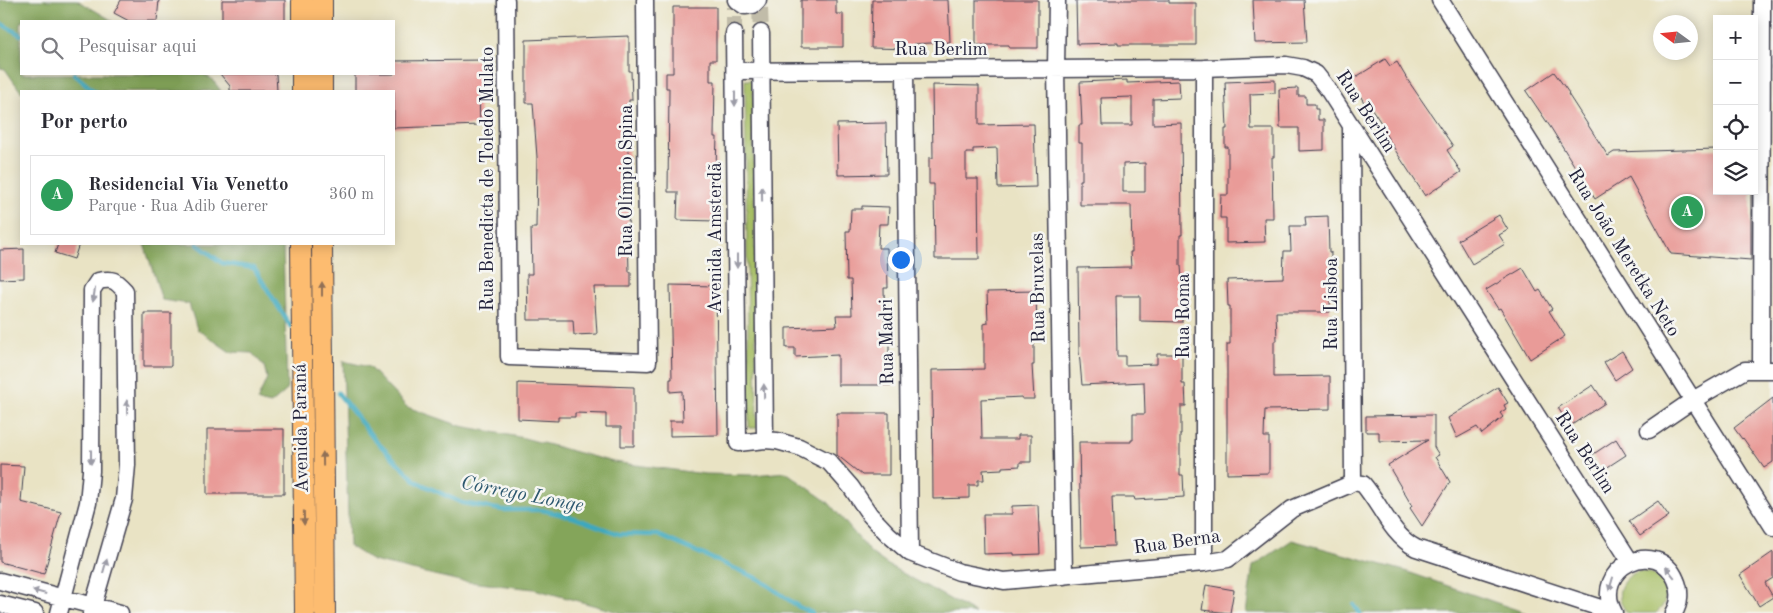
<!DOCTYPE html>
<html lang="pt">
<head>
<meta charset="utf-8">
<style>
	:root { --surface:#fff; --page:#f2f2f3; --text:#2b2b33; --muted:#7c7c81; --line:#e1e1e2; --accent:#2563eb }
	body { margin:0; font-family:"Old Standard TT",serif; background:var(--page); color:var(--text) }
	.controls { position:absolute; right:15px; top:15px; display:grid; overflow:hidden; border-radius:0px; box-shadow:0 2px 12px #0003 }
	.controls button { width:45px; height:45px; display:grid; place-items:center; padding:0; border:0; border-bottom:1px solid var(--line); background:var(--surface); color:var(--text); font:25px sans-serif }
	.compass { position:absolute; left:1653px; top:15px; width:45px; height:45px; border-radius:50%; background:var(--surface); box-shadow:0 2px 12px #0003; rotate:285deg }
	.you { position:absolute; left:900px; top:259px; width:18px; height:18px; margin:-12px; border:4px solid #fff; border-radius:50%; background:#1a73e8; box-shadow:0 0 0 8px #1a73e833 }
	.badge { display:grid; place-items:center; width:32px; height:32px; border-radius:50%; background:var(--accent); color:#fff; font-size:16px; font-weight:700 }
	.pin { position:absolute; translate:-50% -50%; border:2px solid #fff; box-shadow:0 1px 5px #0006 }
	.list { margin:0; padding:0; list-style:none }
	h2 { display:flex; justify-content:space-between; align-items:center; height:65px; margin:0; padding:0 20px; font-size:21px }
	h2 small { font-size:16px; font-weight:400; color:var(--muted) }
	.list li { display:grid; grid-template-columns:32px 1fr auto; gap:15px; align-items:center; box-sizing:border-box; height:80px; margin:0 10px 10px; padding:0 10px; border:1px solid var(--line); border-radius:0px }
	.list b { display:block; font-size:19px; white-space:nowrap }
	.list p { margin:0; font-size:16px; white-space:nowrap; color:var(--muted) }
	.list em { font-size:16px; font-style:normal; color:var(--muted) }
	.icon { flex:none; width:28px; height:28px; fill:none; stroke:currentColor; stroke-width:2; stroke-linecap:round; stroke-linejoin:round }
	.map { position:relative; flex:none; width:1773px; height:613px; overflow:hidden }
	.search { position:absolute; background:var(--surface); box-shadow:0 2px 12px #0003; left:20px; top:20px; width:375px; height:55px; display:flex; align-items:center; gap:12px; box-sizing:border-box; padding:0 18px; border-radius:0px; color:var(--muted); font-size:19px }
	.panel { position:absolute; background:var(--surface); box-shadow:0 2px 12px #0003; left:20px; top:90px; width:375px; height:155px; border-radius:0px }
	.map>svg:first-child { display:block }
</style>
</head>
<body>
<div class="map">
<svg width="1773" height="613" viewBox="0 0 1773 613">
	<rect width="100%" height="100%" fill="#f6f6f2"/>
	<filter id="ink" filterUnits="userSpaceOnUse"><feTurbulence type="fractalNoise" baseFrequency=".02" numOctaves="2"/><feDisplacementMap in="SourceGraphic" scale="10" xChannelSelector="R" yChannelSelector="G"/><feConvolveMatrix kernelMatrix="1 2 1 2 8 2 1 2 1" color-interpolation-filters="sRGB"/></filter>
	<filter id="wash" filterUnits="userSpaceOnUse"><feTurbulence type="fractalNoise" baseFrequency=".0096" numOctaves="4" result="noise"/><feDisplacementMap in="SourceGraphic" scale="20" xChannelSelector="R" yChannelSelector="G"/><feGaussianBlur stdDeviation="1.12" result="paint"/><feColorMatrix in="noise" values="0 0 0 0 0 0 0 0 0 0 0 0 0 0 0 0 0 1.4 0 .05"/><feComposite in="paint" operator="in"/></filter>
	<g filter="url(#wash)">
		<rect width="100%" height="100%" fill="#e9e3c4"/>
		<path fill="#a6be64" stroke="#647050" d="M745,80H753L757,428H749Z
			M1640,571C1663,573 1676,597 1656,613H1628C1612,597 1620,577 1640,571Z"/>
		<path fill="#84a55a" stroke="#53644a" d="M0,0H77L113,21H21V74H202L212,79L221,91L21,92L5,69L0,68Z
			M144,244H283L287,390L271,404L257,401L267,378L264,366L252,353L230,352L197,329L189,304L162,300Z
			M343,361L369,367L407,407L461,426L524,438L613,462L705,474L753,475L786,472L829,503L871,553L888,565L975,613H622L534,589L460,581L373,561L349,546Z
			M1292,540L1405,571L1526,613H1246L1253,566Z"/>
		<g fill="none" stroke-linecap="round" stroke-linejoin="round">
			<path stroke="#3ea8be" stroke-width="4.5" d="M0,23L21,35
				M74,74L94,91
				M197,244L222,263L254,268L291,327
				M338,393L374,439L417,482L462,503L503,510H542L572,517L619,534L658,535L759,579L799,607L812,613
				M1354,605L1360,613"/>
		</g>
		<g id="blocks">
			<path fill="#e99b98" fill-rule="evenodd" d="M121,0H159L157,21H129L114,13Z
				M222,0H285V21H222Z
				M801,0H836V14H843V47H801Z
				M872,0H948L950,42L913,44V49L871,48Z
				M976,0H1038V48H1009V45H976Z
				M1076,0H1169V3H1196V45H1118V43L1077,44Z
				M1253,0H1304L1307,42L1255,43Z
				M673,7H716V60H710V81H715L714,137H717L715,196L716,221L677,220L678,192H668L669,88H666V73H673Z
				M629,36V71H631L632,100H629V114H627L629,178L628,234L629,272H631V287H594L597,334L574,335L573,320H528L527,274H532L531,228H536L537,157L533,103H526V40Z
				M1385,59L1390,66L1397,62L1407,79L1453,146L1447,150L1461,172L1425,196L1397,153L1383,130L1385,129L1368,103L1365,104L1351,80Z
				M485,60V92H479L480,125L394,128V91H355V74H394V61Z
				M1554,72L1569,93L1568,94L1608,156L1614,152L1717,149V191H1751V260L1671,254L1629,177L1595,199L1551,128L1526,91Z
				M220,74H276L277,91H230V86Z
				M1127,80V83L1179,81L1180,98L1153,99V124L1181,123L1182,235H1180V266H1181L1183,291L1182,322L1140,321V296H1116L1117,356H1125V365L1157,364V354H1182V384H1185L1186,406H1181V434H1180V475H1183L1184,497L1135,500L1134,497H1112L1114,546L1081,547L1079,442H1131V440H1133V414H1145L1144,382L1082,385L1079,351L1078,268L1131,267L1130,252H1132L1131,205H1080V180H1082V143H1079V125H1082L1080,82ZM1132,97V125H1102L1101,98ZM1145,163V192H1123V164Z
				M1275,80V93L1250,94L1251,129H1274V157H1272L1273,218H1264L1265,242L1226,243V218H1220L1221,195H1228V147H1225V129H1227L1225,82Z
				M932,85L979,86V125L1034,124L1036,187L998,188L997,148L973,149V153H966V179H978L979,259H935L934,184H929V158H933Z
				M1298,88V96H1306V104H1315V109H1318V120H1324V150L1299,151V128H1280L1279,89Z
				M886,123L887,174L838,175L837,124Z
				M862,206L889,207L888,224H879L878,248H887L888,288H884L885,334H889V357H892V385H838V355L795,357V348H786V328L837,326L836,315H852L851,280H847L846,231H850L851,209H862Z
				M1499,215L1508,230L1499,235L1505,244L1472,264L1458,240Z
				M1328,216L1329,252H1331L1330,312H1276L1277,341H1274V377L1330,376V409L1265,410L1264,437H1269V473L1227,474V344H1230V306H1228L1227,280L1283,278L1284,251H1291L1290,226H1306L1305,217Z
				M58,244H79L74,259L55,253Z
				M24,249V278L0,279V250Z
				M1523,268L1537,292L1540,290L1552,309L1549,311L1565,336L1530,359L1500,308L1498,309L1486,290Z
				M670,285L716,286L718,435L670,436V421H683L682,391L670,392V379H672Z
				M1036,291L1037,332H1034V365H1032L1034,399H1022V397L981,399L982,439H1018V435H1031V462H1020V466L1002,467V469L983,470L984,480H978V485H969V498L933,499L932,370L984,369V324L988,323L987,292Z
				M144,313H171V366H144Z
				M1622,351L1632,368L1615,380L1604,362Z
				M518,383L634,387V446H621V427H606V414L575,413V417H558V421L518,419Z
				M1593,385L1605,403L1570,426L1558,408Z
				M1498,387L1508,403L1504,405L1506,409L1500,413L1503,417L1482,434L1477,427L1457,438L1448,418Z
				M1773,398V462L1764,468L1743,438L1742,439L1734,428Z
				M837,413H889V475H862L837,455Z
				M1434,415V447L1439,455L1435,457L1450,482L1422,526L1410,508L1412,506L1388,465L1428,440L1379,441V432H1366V416Z
				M207,429H284V494H207Z
				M1616,439L1626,455L1603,470L1592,455Z
				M0,465L24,466L21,502L61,512L44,574L0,562Z
				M1658,501L1669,516L1640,536L1629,521Z
				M1038,505L1040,554L1014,555V553L984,554L983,514H1012V506Z
				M1773,552V578L1765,583L1773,597L1759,606L1740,575Z
				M1206,585L1234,590L1230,613L1202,610Z"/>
		</g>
	</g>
	<g filter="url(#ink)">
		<use href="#blocks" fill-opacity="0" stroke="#403f50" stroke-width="1"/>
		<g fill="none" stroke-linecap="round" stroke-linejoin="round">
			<path stroke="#c1bca9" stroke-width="16" stroke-dasharray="16 8" stroke-linecap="butt" d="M760,8L761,33
				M734,33V7"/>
			<defs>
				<path id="minor" d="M506,0L509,357L648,362L645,0
					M736,0L745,6L753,5L758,0
					M1057,0L1056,69L1064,576
					M1440,0L1773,527
					M734,33L738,443L765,440L777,441L799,447L829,462L851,487L870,515L888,534L910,553L959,572L1004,581L1204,563L1228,559L1292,509L1346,486L1353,482L1363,484C1381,505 1391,535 1416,548L1613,612
					M761,33L765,440
					M1204,68V563
					M905,70L910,553
					M735,71L1204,68L1286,65L1303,68L1316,74L1327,88L1630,561
					M1351,127L1353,482
					M1761,369L1762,0
					M1649,430L1693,400L1745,370H1773
					M0,581L120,613
					M0,604L35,613
					M59,613L88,503L91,471L92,290L98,281C113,278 115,280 125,291L127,465L124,499L91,613
					M1614,613C1590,567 1658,536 1676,580C1681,591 1680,603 1674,613"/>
				<path id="major" d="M322,0V21
					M302,21V0
					M322,74V91
					M302,91V74
					M301,244L305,613
					M322,244L325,613"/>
			</defs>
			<use href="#minor" stroke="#403f50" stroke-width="19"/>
			<use href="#major" stroke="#403f50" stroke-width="22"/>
			<use href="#minor" stroke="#fff" stroke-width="16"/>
			<use href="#major" stroke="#fdbc70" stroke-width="20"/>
		</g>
		<defs><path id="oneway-solid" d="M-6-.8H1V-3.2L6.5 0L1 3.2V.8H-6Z" transform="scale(1.25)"/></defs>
		<g fill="#9c9ca7">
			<use href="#oneway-solid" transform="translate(735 99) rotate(90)"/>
			<use href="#oneway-solid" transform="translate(762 194) rotate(-91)"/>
			<use href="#oneway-solid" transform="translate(737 261) rotate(90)"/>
			<use href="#oneway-solid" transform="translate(94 295) rotate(99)"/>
			<use href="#oneway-solid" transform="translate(764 391) rotate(-91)"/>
			<use href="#oneway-solid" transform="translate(127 407) rotate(-91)"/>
			<use href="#oneway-solid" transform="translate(91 457) rotate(90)"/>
			<use href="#oneway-solid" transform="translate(105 566) rotate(-74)"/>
			<use href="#oneway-solid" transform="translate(1670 572) rotate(-129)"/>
			<use href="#oneway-solid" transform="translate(1611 584) rotate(107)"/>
			<use href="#oneway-solid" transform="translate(39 592) rotate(-165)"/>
		</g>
		<g fill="#906f56">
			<use href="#oneway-solid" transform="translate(322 289) rotate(-90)"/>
			<use href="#oneway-solid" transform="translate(323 459) rotate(-91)"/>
			<use href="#oneway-solid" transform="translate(304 518) rotate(89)"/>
		</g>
	</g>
	<g text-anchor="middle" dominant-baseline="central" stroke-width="5" stroke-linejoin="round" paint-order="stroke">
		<g font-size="19" fill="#22223b" stroke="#f6f6f2">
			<text x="941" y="50">Rua Berlim</text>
			<text transform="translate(1365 112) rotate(57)">Rua Berlim</text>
			<text transform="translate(488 179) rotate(-90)">Rua Benedicta de Toledo Mulato</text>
			<text transform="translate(627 181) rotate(-90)">Rua Olímpio Spina</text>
			<text transform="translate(716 238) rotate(-90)">Avenida Amsterdã</text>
			<text transform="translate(1623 253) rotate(58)">Rua João Meretka Neto</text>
			<text transform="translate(1039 288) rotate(-91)">Rua Bruxelas</text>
			<text transform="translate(1332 304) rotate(-90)">Rua Lisboa</text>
			<text transform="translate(1184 316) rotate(-90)">Rua Roma</text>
			<text transform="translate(888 342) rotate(-91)">Rua Madri</text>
			<text transform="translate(302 428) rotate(-91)">Avenida Paraná</text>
			<text transform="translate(1584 453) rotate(57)">Rua Berlim</text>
			<text transform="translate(1177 543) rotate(-8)">Rua Berna</text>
		</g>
		<g font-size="20" font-style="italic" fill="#2d586f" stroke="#f6f6f2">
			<text transform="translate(522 495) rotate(11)">Córrego Longe</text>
		</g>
	</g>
</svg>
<div class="controls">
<button>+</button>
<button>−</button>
<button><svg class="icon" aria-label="locate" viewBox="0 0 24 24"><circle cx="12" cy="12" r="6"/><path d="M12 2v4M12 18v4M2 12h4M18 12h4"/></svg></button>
<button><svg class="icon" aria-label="layers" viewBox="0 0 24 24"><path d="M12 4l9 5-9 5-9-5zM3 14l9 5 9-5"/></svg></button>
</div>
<svg class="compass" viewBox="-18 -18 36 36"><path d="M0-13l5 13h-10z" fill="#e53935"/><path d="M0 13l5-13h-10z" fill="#7c7c81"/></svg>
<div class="you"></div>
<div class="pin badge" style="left:1687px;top:212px;background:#2e9e5b">A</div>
<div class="search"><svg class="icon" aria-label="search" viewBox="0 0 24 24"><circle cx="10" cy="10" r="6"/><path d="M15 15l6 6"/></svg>Pesquisar aqui</div>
<section class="panel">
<h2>Por perto<small></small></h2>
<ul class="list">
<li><span class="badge" style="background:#2e9e5b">A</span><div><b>Residencial Via Venetto</b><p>Parque · Rua Adib Guerer</p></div><em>360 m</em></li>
</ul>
</section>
</div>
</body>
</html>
